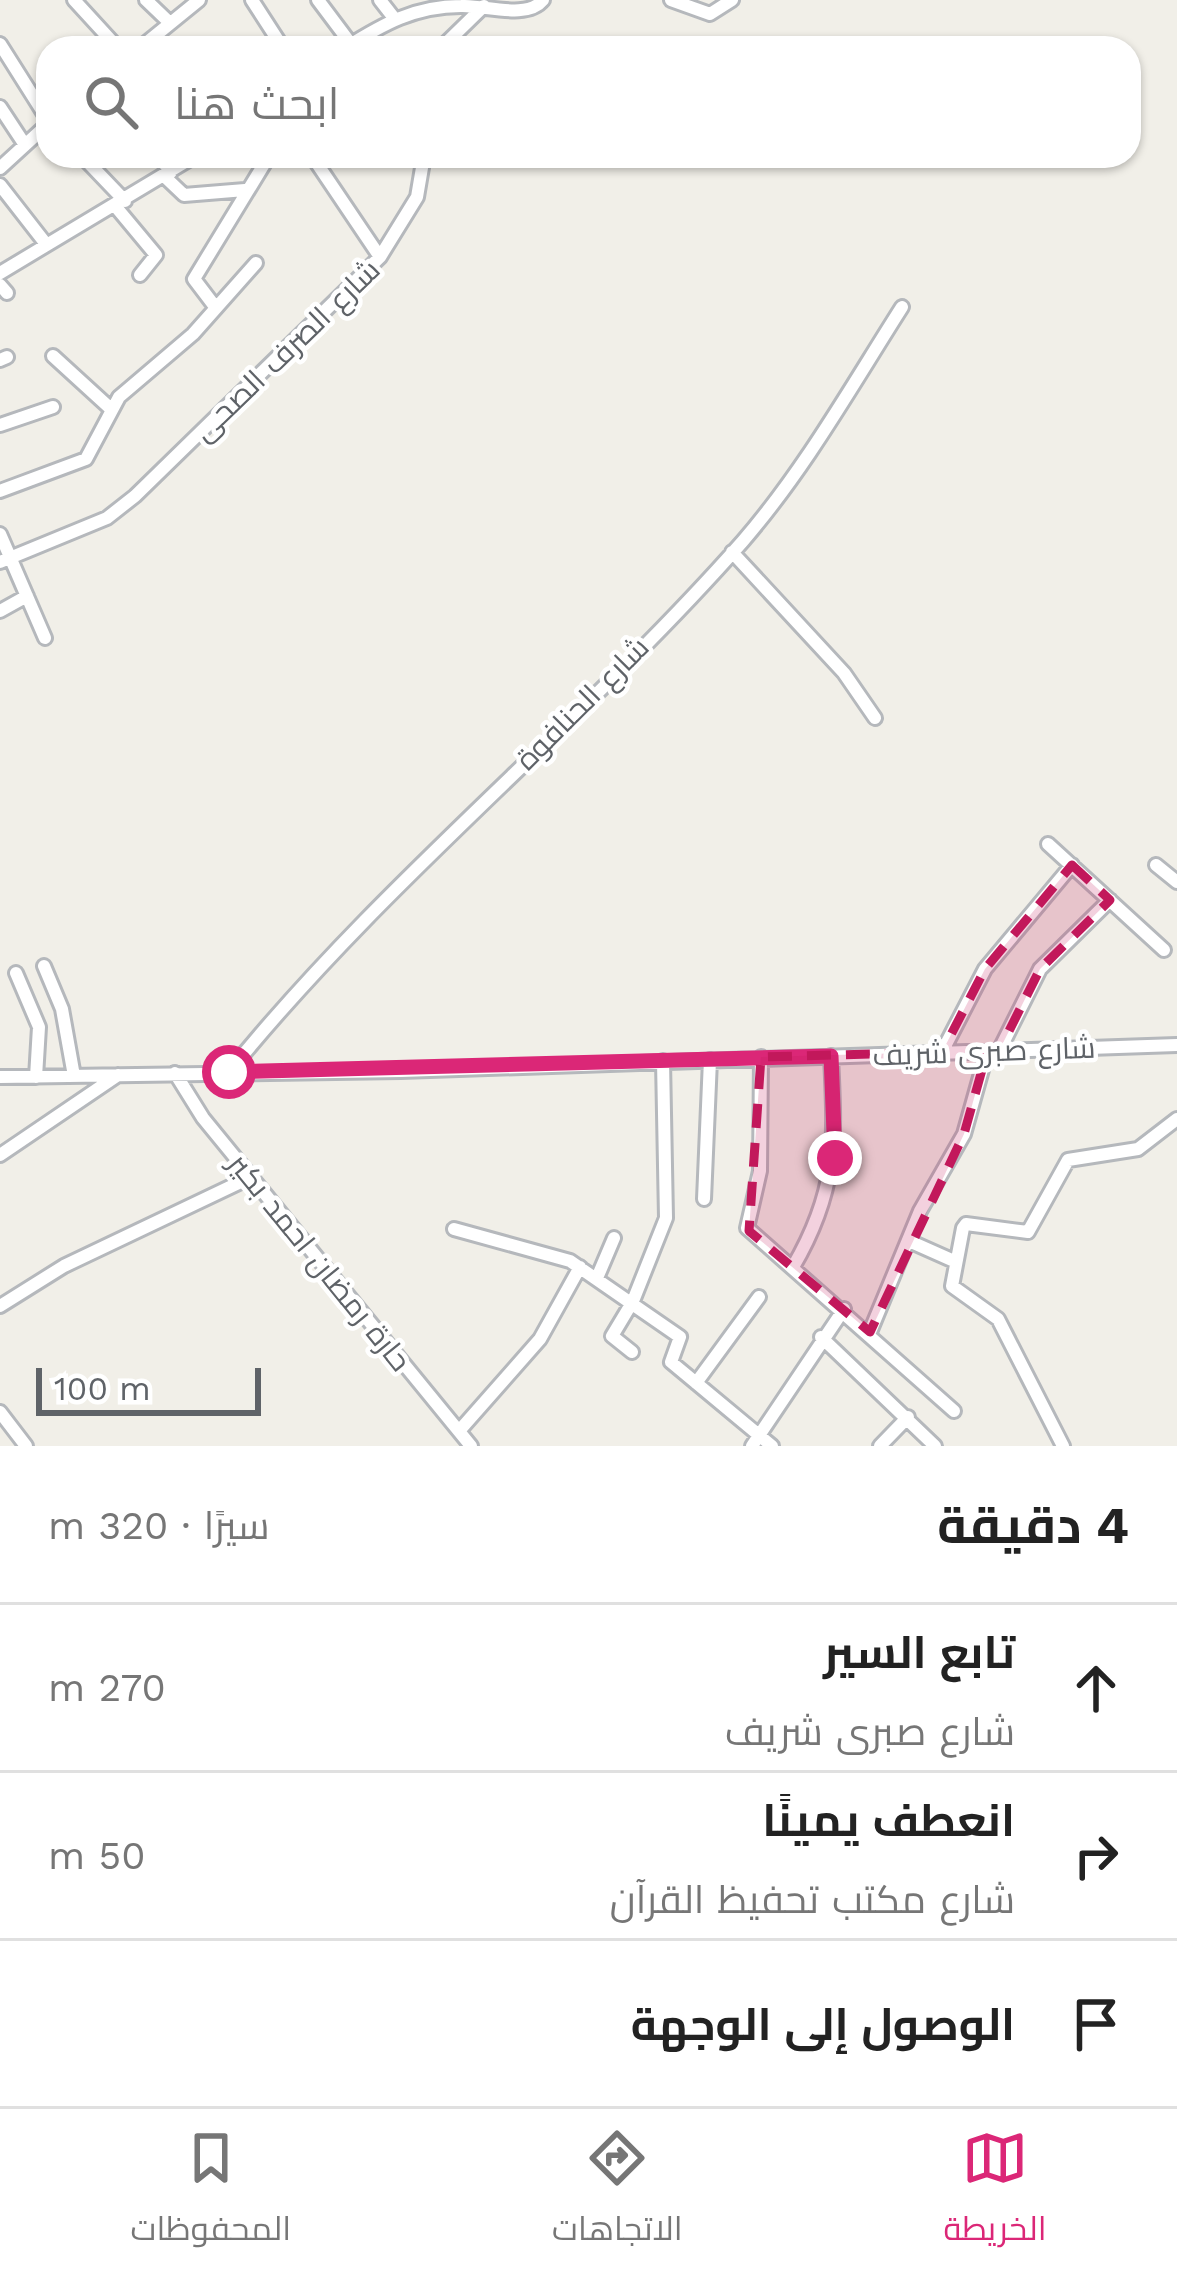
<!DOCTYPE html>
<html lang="ar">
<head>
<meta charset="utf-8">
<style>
	:root { --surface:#fff; --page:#f2f2f2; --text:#222; --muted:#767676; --line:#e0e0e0; --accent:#db2777 }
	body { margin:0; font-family:"Work Sans",Cairo,sans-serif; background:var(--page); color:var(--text); direction:rtl }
	.scale { position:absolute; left:36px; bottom:30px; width:225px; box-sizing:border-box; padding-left:12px; border:6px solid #5f6368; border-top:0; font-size:33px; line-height:42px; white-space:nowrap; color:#5f6368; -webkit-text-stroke:9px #fff; paint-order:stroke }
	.stop { position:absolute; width:36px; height:36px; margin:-27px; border:9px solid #db2777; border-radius:50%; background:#fff }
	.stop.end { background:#db2777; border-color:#fff; box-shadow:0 3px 12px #0008 }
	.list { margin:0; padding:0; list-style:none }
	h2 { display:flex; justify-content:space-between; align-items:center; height:156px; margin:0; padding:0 48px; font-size:51px }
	h2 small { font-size:39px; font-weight:400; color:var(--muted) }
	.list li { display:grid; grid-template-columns:78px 1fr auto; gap:36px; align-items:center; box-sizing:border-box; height:168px; padding:0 48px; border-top:3px solid var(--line) }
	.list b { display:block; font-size:45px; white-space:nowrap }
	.list p { margin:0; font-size:39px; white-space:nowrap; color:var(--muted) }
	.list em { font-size:39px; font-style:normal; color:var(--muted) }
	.icon { flex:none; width:66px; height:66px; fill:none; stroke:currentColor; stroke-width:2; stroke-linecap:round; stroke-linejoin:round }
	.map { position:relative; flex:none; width:1177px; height:1446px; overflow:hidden; direction:ltr }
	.search { position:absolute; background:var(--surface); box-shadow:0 3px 9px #0004; left:36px; right:36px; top:36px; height:132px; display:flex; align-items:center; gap:30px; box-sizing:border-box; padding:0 42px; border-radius:36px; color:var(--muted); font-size:45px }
	.sheet { height:660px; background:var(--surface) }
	nav { display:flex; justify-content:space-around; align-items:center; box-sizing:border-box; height:168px; border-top:3px solid var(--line); background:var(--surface); font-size:33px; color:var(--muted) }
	nav a { display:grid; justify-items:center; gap:6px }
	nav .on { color:var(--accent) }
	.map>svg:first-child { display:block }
</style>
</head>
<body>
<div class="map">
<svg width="1177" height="1446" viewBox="0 0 1177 1446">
	<rect width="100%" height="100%" fill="#f1efe8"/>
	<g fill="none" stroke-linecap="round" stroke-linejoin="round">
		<defs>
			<path id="minor" d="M74,0L118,48
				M146,0L170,23
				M252,0L283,48
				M318,0L351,44
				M380,0L394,18
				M671,0L710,14L732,0
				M0,44L48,120
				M140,48L199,0
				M345,48C383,24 415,6 461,6C485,5 527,20 543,0
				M441,48L484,6
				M0,107L25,145
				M82,156L125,201
				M158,156L171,172
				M312,156L380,257
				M0,168L48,124
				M164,176L184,195L245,190
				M0,185L46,244
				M116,207L156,255L140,275
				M0,273L195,156
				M0,285L7,293
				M216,308L194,279L269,156
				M53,356L111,409
				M0,360L7,357
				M0,425L53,407
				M0,491L86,459L119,397L193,334L256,263
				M0,534L45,638
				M732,552L844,673L875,718
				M0,562L107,518L135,496L380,257L417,197L424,156
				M0,611L27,596
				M1048,844L1164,950
				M1156,865L1177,882
				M44,966L62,1009L74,1076
				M16,973L39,1027L36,1077
				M999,1051L1040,969L1110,900
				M942,1052L985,969L1072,865
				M761,1057L760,1171L747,1228L954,1411
				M229,1072C384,880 581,725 743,541C805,469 851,387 902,307
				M175,1073L203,1118L471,1446
				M0,1077L401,1071L1177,1045
				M0,1155L118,1075
				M704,1199L710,1060
				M454,1229L570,1261L680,1337L671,1362L772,1446
				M909,1241L954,1261
				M793,1267C838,1190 835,1142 831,1056
				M597,1278L614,1238
				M0,1306L64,1266L251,1177
				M870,1332L920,1211L964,1134L987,1052
				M821,1337L935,1446
				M632,1352L612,1336L633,1301L666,1218L663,1061
				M696,1383L759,1297
				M0,1412L26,1446
				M459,1431L540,1339L580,1267
				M752,1446L844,1309
				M880,1446L908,1417
				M1063,1446L998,1319L952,1286L963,1228L966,1224L1028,1232L1068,1160L1138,1149L1177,1119"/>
		</defs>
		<use href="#minor" stroke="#b5b8bc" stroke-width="18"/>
		<use href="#minor" stroke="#fff" stroke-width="12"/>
	</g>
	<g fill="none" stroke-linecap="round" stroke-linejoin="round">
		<path stroke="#db2777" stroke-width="15" d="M229,1072L831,1056L835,1158"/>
	</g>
	<path fill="#c2185b" fill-opacity="0.2" stroke="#c2185b" stroke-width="9" stroke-dasharray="24 15" stroke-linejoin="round" d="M1072,865L1110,900L1040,969L999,1051L987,1052L964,1134L870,1332L749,1231L761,1057L942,1052L985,969Z"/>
	<g text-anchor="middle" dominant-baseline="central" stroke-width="9" stroke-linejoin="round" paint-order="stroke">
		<g font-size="30" fill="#5f6368" stroke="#fff">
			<text transform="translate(286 350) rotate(-44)">شارع الصرف الصحى</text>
			<text transform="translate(582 703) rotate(-45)">شارع الحنافوة</text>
			<text transform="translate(984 1051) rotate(-2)">شارع صبرى شريف</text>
			<text transform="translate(320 1262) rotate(51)">حارة رمضان احمد بكير</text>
		</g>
	</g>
</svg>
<div class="scale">100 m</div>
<div class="stop" style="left:229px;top:1072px"></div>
<div class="stop end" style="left:835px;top:1158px"></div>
<div class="search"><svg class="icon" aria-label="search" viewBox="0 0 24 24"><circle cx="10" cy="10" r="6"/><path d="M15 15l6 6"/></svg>ابحث هنا</div>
</div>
<section class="sheet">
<h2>4 دقيقة<small>سيرًا · 320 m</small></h2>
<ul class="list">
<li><svg class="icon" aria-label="ahead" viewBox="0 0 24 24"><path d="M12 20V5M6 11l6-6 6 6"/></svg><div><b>تابع السير</b><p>شارع صبرى شريف</p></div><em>270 m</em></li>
<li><svg class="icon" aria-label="right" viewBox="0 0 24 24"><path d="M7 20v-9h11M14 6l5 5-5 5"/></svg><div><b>انعطف يمينًا</b><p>شارع مكتب تحفيظ القرآن</p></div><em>50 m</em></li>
<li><svg class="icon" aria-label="arrive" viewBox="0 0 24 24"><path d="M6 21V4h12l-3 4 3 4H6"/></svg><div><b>الوصول إلى الوجهة</b></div></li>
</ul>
</section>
<nav>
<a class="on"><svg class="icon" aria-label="map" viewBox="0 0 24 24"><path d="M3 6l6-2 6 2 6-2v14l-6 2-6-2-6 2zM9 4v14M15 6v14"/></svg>الخريطة</a>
<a><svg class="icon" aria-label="directions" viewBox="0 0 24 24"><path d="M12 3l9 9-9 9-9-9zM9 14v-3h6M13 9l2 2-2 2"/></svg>الاتجاهات</a>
<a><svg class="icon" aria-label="saved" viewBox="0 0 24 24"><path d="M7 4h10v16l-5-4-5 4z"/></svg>المحفوظات</a>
</nav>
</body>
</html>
